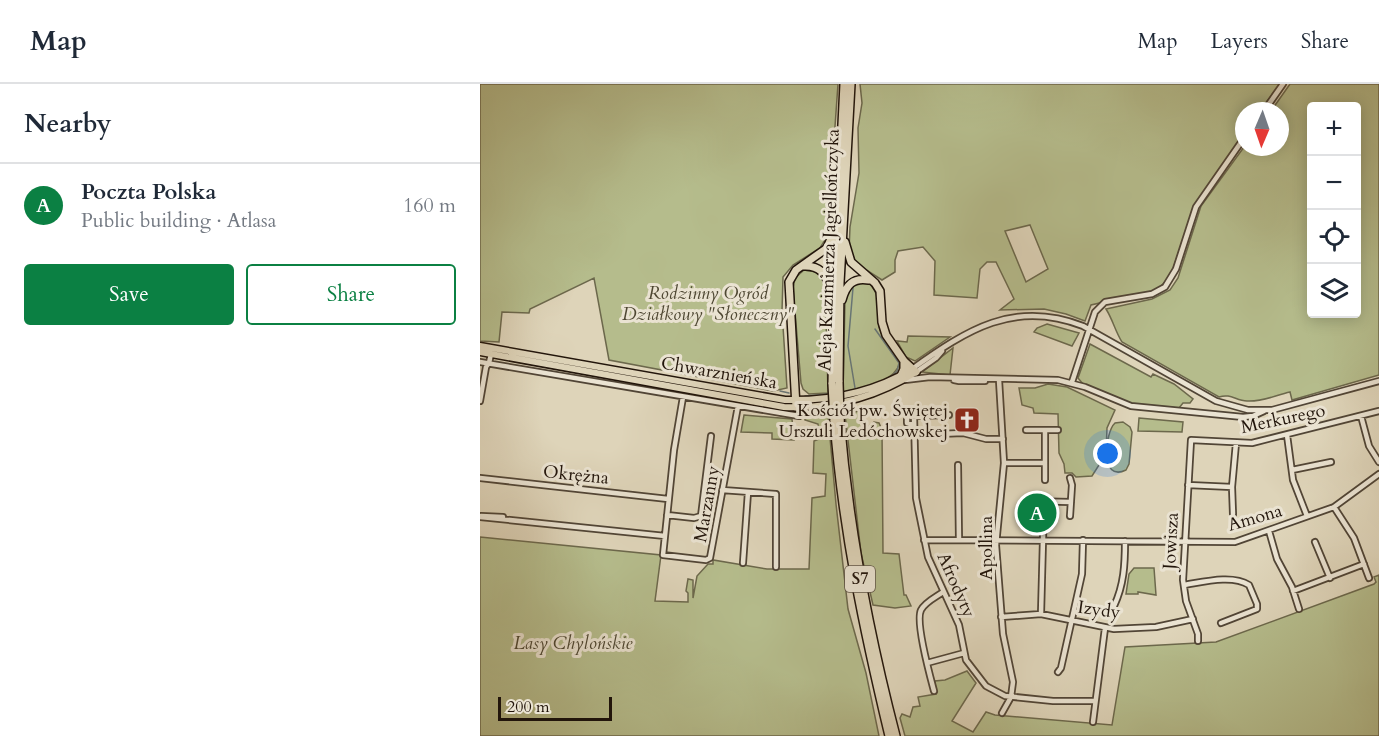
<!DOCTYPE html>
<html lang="en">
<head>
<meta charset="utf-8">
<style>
	:root { --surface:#fff; --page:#f6f6f7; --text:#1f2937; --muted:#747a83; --line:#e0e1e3; --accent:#0b8043 }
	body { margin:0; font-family:Cardo,serif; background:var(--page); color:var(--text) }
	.controls { position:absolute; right:18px; top:18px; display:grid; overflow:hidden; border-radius:6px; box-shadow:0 3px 15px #0003 }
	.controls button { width:54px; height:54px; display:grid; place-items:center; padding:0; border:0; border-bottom:2px solid var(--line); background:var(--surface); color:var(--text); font:30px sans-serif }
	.compass { position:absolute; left:755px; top:18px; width:54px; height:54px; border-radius:50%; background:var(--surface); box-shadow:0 3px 15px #0003; rotate:182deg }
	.scale { position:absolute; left:18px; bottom:15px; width:114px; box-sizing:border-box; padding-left:6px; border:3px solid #22150b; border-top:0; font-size:16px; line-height:21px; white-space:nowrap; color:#22150b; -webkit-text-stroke:4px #eae3d2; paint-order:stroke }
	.you { position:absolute; left:628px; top:370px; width:21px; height:21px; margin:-15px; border:4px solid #fff; border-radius:50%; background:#1a73e8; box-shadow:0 0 0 9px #1a73e833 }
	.badge { display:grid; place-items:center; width:39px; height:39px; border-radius:50%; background:var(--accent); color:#fff; font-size:20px; font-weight:700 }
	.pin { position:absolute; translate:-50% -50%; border:3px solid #fff; box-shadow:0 2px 6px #0006 }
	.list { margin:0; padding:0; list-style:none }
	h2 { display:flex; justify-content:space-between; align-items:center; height:78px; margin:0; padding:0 24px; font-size:26px }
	h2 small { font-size:20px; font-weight:400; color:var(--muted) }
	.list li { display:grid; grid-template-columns:39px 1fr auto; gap:18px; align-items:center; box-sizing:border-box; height:84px; padding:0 24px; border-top:2px solid var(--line) }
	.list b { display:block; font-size:22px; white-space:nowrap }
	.list p { margin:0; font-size:20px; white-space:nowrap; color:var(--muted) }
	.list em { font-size:20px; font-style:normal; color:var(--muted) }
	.actions { display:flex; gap:12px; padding:18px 24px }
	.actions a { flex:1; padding:14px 0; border:2px solid var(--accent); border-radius:6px; text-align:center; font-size:21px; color:var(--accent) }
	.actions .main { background:var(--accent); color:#fff }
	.icon { flex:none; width:33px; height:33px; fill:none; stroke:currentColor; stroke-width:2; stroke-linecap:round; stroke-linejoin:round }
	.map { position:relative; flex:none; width:899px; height:652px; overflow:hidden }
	header { display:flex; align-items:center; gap:36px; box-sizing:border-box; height:84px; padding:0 30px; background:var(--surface); border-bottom:2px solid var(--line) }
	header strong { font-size:28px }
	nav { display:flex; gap:33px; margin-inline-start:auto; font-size:21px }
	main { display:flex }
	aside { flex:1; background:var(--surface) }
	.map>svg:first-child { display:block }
</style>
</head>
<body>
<header>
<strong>Map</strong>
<nav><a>Map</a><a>Layers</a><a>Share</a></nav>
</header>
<main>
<aside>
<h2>Nearby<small></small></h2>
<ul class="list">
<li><span class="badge">A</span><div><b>Poczta Polska</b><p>Public building · Atlasa</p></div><em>160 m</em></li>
</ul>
<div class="actions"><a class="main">Save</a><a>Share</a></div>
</aside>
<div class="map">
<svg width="899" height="652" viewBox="0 0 899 652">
	<rect width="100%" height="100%" fill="#ded4b9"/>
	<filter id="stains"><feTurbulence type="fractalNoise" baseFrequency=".00333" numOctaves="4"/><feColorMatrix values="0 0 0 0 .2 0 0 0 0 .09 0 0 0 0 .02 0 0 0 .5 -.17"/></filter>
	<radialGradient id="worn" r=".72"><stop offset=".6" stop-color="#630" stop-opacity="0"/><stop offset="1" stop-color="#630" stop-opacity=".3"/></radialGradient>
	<path fill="#b5bc8c" stroke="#6c684c" stroke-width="1.5" fill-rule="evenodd" d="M0,0H358L351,99L345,156L340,164L313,181L303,193L302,227L307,304L293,307L129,276L114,194L50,225L49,229L22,228L19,258L0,257Z
		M380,0H800L780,27H764V50L717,117L690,193L677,206L611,221L605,237L586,230L564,225L520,226L534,215L516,178H507L500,185L497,214L454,211L455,177L443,163L418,167L415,176V188L402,196L380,182L371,173L369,167L370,143L379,89L378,44L382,19ZM550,141L568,185L546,198L525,147Z
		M810,0H899V291L812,316L810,308C796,311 783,318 767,317C756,317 751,309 739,313L642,258C635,247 633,236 626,225L672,215L690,206L698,194L721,122L764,63H800V27H791ZM832,22H876V230H832Z
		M324,186L336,188L345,198L348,309L329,310L323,305L321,299L313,204L315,194Z
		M387,198C404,209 394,229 400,246C404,258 413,268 420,279C413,300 383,304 363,309L365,216L372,200Z
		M567,240L599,249L592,262L554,248L557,244Z
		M428,252L470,253L435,277L426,273L417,257L427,258Z
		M610,260L671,293L673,290L694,300L713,315L710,319H703L699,324L652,321L603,300L598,294Z
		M473,264L470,291L442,288Z
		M568,300L587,303L635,326L627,344L626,370L612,392L596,393L592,389H585L584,380L579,369L578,330L554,329L553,324L542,321L539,304H555Z
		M380,327L383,341L387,344L394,338L399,339L402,346L403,469L419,470L424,511H426L431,522L415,524L393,521L381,469L365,330Z
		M264,331L312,335L314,356L292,355V349L261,348Z
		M348,332L356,420L368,525L386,589L399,652H0V453L181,471L175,517L208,518V509L206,507L208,495L213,496V514L217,492L228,480H233V476L287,485H329L332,414L345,412L346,390L333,389L334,357L339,355L338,340L325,336V333Z
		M659,334L703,338L702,348L658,347Z
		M643,338L650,343L652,348L649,380L646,386C619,399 625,348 635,339Z
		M654,484H674L676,511L658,508V510H646L649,490Z
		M899,491V652H425L420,634L422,630L430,633L433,623L440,622L438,613L456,610L455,597L465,596L487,587L496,599L472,637L493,648L506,628L515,631L632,641L645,563L736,558L894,500L896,498L894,493Z"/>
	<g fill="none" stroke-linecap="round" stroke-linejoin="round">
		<path stroke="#687574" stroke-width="1.5" d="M373,204L368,262L375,304
			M395,245L419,279L417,287L411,293
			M300,307L309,309
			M367,307L381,304
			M325,312L349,310"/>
		<defs>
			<path id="minor" d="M784,27L803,0
				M0,278L319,332
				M432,285C487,246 534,215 603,242L736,317L768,326H792L899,297
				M436,288L456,274L462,267
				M425,296L450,293L578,296L605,303L651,322L763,333L773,332L784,327
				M474,296L479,297H505
				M519,296L524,379L516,461L523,550L533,598L531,613L522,629
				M592,298L615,228L625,218L672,210L685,203L696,185L716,123L764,54
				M203,313L194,366L183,471L226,476L230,474L258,322
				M0,317L6,283L9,279L11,270
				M434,331L436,414L448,473L479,541L486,576L506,602L525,612L573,617H615
				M881,332L889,362L899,378
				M434,341L427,339V332L469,331
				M546,346H578
				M434,351L483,349L506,355H523
				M807,351L813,396L827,432
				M524,379H565
				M478,381L479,456
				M812,386L851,378
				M0,394L188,415
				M590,394L592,401L590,432
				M565,396V346
				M708,401L752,403
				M242,406L296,410V483
				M545,417L591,418
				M854,423L874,454L889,494
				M753,430L752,403L756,359
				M187,431L214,434L221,432L231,352
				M1,432L23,433
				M0,433L185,452
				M789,447L797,475L812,503L819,525
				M444,456L755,458L854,423L899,390
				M835,458L850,494
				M263,479L268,408
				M704,501C723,498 752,490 769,501L777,520V525L741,539
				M813,507L884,480
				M634,522C644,501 645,480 645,457
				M561,530L564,418
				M521,533L561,530L634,545L676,543L713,535
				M718,557V550L706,517L703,496L711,356L772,359L899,327
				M447,579L484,569
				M578,588L581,584L602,490L603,456
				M454,607C450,592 435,538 441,526C445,518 456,513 463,508
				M613,638L625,544"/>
			<path id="major" d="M0,262L305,316C350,317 393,309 432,285
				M0,268L304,323C353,325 395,314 436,288"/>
			<path id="highway" d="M365,158L371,178L395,199L400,207L402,238L406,251L424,277L436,288
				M323,182C340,181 347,190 350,206
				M362,216C366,201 373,193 389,196
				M421,292L424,285V277
				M359,298L360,199L371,0
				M352,300L354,201L364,0
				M316,323L309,198L316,186L347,164L354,147
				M360,335C369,443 389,548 416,652
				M354,336C362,444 384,548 409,652"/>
		</defs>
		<use href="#minor" stroke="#514536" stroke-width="8"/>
		<use href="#major" stroke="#22150b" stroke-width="9"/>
		<use href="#highway" stroke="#22150b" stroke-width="10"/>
		<use href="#minor" stroke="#eae3d2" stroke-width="4.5"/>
		<use href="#major" stroke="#ded4b9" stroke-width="6"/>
		<use href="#highway" stroke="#ded4b9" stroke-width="7"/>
		<defs>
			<path id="highway-bridge" d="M359,298L360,335
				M352,300L354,336"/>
		</defs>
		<use href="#highway-bridge" stroke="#22150b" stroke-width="10" stroke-linecap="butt"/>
		<use href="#highway-bridge" stroke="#ded4b9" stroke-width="7"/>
	</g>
	<defs>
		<symbol id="church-square" viewBox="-11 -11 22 22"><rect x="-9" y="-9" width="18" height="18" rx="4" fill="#8f2418" stroke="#eae3d2"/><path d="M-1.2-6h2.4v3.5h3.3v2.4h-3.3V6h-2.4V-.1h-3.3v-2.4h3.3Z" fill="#fff"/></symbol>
	</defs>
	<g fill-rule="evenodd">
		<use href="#church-square" x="472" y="321" width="30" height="30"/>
	</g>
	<g text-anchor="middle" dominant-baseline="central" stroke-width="6" stroke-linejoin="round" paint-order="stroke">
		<rect fill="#eae3d2" stroke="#5e5347" stroke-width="1.5" x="365" y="482" width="30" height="26" rx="4.5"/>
		<g font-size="16" font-weight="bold" fill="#22150b">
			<text x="380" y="495">S7</text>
		</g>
		<g font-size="18" fill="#22150b" stroke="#eae3d2">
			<text transform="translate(349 166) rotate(-88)">Aleja Kazimierza Jagiellończyka</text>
			<text transform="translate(239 289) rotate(10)">Chwarznieńska</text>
			<text transform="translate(803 335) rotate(-12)">Merkurego</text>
			<text transform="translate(96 391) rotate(6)">Okrężna</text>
			<text transform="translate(227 420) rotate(-80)">Marzanny</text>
			<text transform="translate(775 434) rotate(-16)">Amona</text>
			<text transform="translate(691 457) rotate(-87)">Jowisza</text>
			<text transform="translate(506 464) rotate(-90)">Apollina</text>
			<text transform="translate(476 501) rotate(66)">Afrodyty</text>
			<text transform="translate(619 526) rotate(8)">Izydy</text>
		</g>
		<g font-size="18" font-style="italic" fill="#4e4732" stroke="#eae3d2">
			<text x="228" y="209">Rodzinny Ogród<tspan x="228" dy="21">Działkowy "Słoneczny"</tspan></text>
			<text x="93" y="559">Lasy Chylońskie</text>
		</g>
		<g font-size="18" fill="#22150b" stroke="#eae3d2" text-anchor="end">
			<text x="468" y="326">Kościół pw. Świętej<tspan x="468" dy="21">Urszuli Ledóchowskej</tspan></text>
		</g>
	</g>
	<rect width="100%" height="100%" filter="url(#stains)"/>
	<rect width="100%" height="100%" fill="url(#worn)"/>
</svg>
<div class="controls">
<button>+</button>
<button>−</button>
<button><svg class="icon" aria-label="locate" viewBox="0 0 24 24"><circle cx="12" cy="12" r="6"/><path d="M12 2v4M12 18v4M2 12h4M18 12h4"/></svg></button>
<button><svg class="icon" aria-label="layers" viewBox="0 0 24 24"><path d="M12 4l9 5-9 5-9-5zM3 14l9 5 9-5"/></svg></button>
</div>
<svg class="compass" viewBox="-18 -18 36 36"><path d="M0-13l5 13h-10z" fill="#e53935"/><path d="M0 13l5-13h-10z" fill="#747a83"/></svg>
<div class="scale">200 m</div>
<div class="you"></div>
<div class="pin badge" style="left:557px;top:429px">A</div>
</div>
</main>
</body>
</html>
